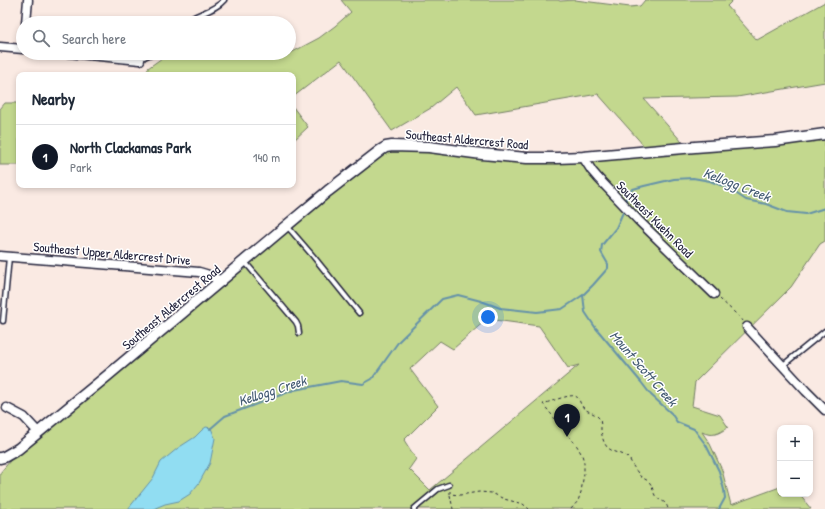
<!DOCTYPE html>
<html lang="en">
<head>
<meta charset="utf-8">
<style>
	:root { --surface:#fff; --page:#f2f2f3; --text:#1f2937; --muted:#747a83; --line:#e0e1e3; --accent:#111827 }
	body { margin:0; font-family:"Patrick Hand",sans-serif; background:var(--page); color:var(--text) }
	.controls { position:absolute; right:12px; bottom:12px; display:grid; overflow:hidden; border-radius:8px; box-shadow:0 2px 6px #0003 }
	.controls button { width:36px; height:36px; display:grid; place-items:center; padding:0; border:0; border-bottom:1px solid var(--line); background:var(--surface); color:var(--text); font:20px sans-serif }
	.you { position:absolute; left:488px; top:317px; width:14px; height:14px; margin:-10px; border:3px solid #fff; border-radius:50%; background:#1a73e8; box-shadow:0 0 0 6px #1a73e833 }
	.badge { display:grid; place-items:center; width:26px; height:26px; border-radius:50%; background:var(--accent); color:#fff; font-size:13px; font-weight:700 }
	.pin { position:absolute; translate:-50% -33px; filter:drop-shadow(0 1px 2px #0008) }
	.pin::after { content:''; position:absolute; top:21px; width:14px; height:12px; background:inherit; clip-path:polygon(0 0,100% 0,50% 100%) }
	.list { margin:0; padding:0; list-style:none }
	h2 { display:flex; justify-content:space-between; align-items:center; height:52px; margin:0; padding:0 16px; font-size:17px }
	h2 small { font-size:13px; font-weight:400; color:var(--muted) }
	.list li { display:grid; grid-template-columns:26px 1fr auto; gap:12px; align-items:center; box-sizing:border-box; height:64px; padding:0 16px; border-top:1px solid var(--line) }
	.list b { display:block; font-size:15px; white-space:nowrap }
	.list p { margin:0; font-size:13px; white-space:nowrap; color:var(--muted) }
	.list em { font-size:13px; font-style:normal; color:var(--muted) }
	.icon { flex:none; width:22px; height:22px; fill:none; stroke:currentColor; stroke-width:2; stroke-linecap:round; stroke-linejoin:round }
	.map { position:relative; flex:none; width:825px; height:509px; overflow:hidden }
	.search { position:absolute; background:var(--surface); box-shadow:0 2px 6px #0003; left:16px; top:16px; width:280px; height:44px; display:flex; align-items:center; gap:10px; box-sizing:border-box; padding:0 14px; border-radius:22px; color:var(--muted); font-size:15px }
	.panel { position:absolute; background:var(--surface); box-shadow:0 2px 6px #0003; left:16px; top:72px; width:280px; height:116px; border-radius:8px }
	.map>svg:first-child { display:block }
</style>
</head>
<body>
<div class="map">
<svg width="825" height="509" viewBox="0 0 825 509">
	<rect width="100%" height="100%" fill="#faeae3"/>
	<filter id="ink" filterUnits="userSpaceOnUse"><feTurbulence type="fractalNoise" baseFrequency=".025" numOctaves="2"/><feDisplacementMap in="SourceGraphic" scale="8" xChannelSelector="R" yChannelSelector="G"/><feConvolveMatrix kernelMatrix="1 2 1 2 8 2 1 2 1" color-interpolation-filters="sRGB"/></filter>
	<g filter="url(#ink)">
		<path fill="#c3d88e" stroke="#727d64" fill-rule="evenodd" d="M341,0H558L560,1L575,0L630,7L640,6L645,0H733L727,6L757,40L825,2V82L737,97L644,99L683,143L645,147L598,94L476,115L456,87L431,108L392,131L341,60L293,97V75H147L148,68L169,53H281L285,56L319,38L335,26L351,12Z
			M5,103H19V165H0V109Z
			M293,107L308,127L293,141Z
			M825,137V241L820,244L791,287L695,382L692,406L720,415L728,427C719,434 712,437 702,432L710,444L722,470L731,505L780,487V494H799L811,509H0V473L15,455L380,153L391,149L529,162ZM487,319L539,326L568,368L579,365L430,490L409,469L416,459L404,440L438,406L410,369L440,341L453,349Z"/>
		<path fill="#91ddf2" stroke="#6592a9" d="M206,427L211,428L215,438L210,463L199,483L190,494L179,501L165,504L153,509H128L153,478L161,462L178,448L195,437L202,430Z"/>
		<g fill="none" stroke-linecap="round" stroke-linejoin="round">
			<path stroke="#6592a9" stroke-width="2" d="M625,204L627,194L633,189L644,186L674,179L693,178L710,181L728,188L746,200L766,204L787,212L806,214L825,208
				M583,295L585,312L595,327L641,382L651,395L671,413L677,422L694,429L706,445L719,471L724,490L725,498L719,509
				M210,429L225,416L294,390L341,381L363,384L372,379L399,341L442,299L458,295L481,301L500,308L537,312L562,309L583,295L593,285L608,268V264L601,252L602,245L616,228L624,210"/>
			<defs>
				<path id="service" d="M185,23C196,13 214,12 224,0
					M140,59L153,53
					M287,226L313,256L359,313
					M245,262L296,322L298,326L299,333
					M3,321L9,257
					M782,366L825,331
					M414,509L438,489L449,485"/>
				<path id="minor" d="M26,23L28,0
					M0,47L23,49
					M68,53L140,60
					M583,157L592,171L598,178L638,220L714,294
					M0,256L199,272C207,274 214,276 221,282
					M747,327L806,391L825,410
					M7,408L24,417L38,432"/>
				<path id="tertiary" d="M0,458L4,457L18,449L107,376L328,191L381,150L386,147L392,146L429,147L482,154L527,158H557L583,157L695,147L775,141L825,134"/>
			</defs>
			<use href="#service" stroke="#22223b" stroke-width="7"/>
			<use href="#minor" stroke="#22223b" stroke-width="11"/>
			<use href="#tertiary" stroke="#22223b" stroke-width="13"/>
			<path stroke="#22223b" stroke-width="1" stroke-dasharray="3 3" stroke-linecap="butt" d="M720,299L734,312L741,318L743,321
				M450,491V494L460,495L479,492L492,493L504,499L523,504L529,509
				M450,495L453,509
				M571,509L578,501L581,492L584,473V462L582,455L577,446L543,404C549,402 570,394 575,396C580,398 579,402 582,406C586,412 594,412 599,418C601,421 601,426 601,430C602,436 603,442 607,447C613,453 624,453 628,458C631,460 631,463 633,466C635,469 638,473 640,476C643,479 647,479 650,483C653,487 653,493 656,497C661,502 666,500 668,509"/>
			<use href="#service" stroke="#fff" stroke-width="4"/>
			<use href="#minor" stroke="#fff" stroke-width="8"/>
			<use href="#tertiary" stroke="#fff" stroke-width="10"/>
		</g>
	</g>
	<g text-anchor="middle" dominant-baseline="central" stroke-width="3" stroke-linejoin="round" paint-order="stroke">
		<g font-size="13" fill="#22223b" stroke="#fff">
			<text transform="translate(467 139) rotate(5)">Southeast Aldercrest Road</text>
			<text transform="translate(655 219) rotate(45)">Southeast Kuehn Road</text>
			<text transform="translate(112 253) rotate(5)">Southeast Upper Aldercrest Drive</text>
			<text transform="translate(171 307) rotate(-40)">Southeast Aldercrest Road</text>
		</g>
		<g font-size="14" font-style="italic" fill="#435a72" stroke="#fff">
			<text transform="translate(737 184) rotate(21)">Kellogg Creek</text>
			<text transform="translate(644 368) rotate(49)">Mount Scott Creek</text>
			<text transform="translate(272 390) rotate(-18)">Kellogg Creek</text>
		</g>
	</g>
</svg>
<div class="controls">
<button>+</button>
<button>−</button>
</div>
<div class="you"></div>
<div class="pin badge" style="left:567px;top:437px">1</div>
<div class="search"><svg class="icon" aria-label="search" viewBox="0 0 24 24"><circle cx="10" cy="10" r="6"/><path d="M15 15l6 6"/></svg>Search here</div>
<section class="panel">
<h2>Nearby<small></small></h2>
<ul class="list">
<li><span class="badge">1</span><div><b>North Clackamas Park</b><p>Park</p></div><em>140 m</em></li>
</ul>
</section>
</div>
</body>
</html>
